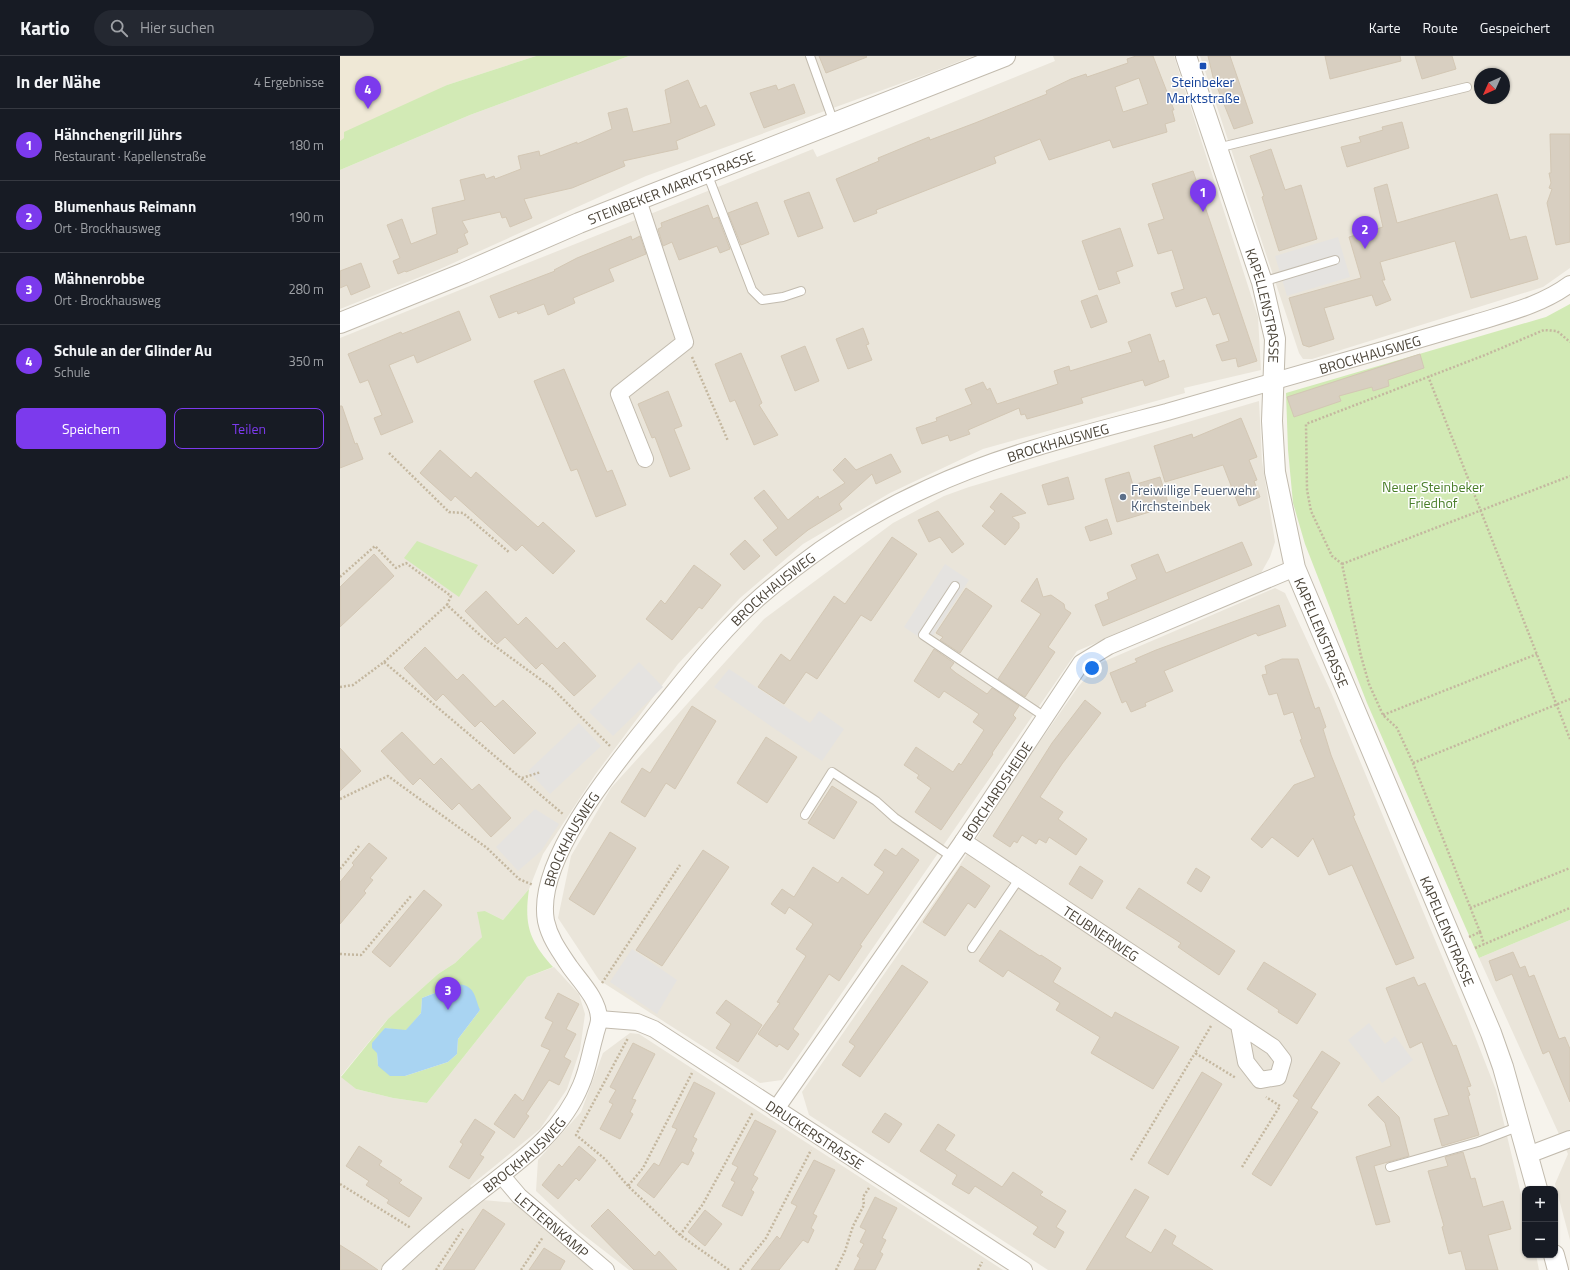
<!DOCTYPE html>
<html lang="de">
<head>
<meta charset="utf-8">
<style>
	:root { --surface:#171b24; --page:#242831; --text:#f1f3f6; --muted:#9ea1a6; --line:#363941; --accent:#7c3aed }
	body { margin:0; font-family:"Titillium Web",sans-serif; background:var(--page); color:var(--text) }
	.controls { position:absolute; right:12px; bottom:12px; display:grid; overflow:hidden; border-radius:8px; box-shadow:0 1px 3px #0004 }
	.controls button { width:36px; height:36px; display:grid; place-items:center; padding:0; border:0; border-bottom:1px solid var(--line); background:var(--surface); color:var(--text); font:20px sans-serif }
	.compass { position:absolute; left:1134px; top:12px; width:36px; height:36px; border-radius:50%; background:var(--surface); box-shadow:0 1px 3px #0004; rotate:225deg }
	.you { position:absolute; left:752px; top:612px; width:14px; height:14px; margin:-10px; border:3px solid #fff; border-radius:50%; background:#1a73e8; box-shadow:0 0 0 6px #1a73e833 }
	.badge { display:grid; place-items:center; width:26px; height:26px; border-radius:50%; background:var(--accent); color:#fff; font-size:13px; font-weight:700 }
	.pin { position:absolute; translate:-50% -33px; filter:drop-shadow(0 1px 2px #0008) }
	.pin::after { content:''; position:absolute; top:21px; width:14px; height:12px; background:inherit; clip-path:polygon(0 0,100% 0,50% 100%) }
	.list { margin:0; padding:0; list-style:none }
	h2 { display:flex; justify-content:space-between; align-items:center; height:52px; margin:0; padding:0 16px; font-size:17px }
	h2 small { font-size:13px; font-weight:400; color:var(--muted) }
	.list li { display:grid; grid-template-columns:26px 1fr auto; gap:12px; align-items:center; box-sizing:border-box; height:72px; padding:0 16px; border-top:1px solid var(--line) }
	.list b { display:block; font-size:15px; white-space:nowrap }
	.list p { margin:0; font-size:13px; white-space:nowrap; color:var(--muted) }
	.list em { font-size:13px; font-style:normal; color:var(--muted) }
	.actions { display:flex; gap:8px; padding:12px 16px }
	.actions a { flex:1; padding:9px 0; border:1px solid var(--accent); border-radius:8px; text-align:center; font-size:14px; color:var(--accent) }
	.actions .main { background:var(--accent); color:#fff }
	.icon { flex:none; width:22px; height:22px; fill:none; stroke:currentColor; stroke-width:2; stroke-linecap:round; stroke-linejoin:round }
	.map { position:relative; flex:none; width:1230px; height:1214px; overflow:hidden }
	header { display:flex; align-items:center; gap:24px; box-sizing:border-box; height:56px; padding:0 20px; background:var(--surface); border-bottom:1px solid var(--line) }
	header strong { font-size:19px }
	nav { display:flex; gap:22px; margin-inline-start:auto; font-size:14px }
	.search { width:280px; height:36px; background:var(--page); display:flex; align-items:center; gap:10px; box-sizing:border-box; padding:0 14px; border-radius:22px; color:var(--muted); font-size:15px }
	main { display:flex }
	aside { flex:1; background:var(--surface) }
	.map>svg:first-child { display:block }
</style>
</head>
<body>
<header>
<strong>Kartio</strong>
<div class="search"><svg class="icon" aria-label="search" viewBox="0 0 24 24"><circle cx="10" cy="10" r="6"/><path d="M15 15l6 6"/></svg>Hier suchen</div>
<nav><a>Karte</a><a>Route</a><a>Gespeichert</a></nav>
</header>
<main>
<aside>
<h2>In der Nähe<small>4 Ergebnisse</small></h2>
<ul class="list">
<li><span class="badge">1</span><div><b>Hähnchengrill Jührs</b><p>Restaurant · Kapellenstraße</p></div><em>180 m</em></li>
<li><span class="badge">2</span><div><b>Blumenhaus Reimann</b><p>Ort · Brockhausweg</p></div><em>190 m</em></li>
<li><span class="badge">3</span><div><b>Mähnenrobbe</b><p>Ort · Brockhausweg</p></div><em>280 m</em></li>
<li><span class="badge">4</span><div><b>Schule an der Glinder Au</b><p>Schule</p></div><em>350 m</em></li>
</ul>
<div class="actions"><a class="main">Speichern</a><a>Teilen</a></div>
</aside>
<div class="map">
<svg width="1230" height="1214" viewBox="0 0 1230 1214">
	<rect width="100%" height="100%" fill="#f6f3ec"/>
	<path fill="#eae5da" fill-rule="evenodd" d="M289,0H633L595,15L306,120L100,213L0,253V114L130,59Z
		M713,0H834L918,261L921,314L844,332L845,337L643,393L550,437L463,488L400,542L338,608L255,719L203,798L189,833L163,864L145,855L142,881L115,907L98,918L46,965L1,1020L16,1033L53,1042L87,1047L187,921L214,911L239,938L245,958L240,994L227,1033L200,1073L130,1130L143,1144L175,1147L252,1214H0V282L473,93L477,101L715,5Z
		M860,0H1230V212L1203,231L972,303H963L959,297ZM1140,18H1164V42H1140Z
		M919,345L922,405L935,486L930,501L921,517L737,595L442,1024L420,1027L259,924L218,862L231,800L271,732L424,563L553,467L604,440L629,431Z
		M935,532L945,537L991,636L1127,960L1156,1034L1185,1155V1199H1196L1199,1214H708L469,1059L462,1036L618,812L678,717L738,631L758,608Z
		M1230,864V1184L1215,1128L1228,1098L1139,902Z
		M290,977L299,978L663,1214H289L236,1173L196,1135L198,1104L241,1056L263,997Z"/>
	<path fill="#efe8d6" d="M0,0H196L107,29L0,85Z"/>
	<path fill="#d2eab5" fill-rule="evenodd" d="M196,0H289L130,59L0,114V85L4,82V76L107,29Z
		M1230,248V864L1139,902L1027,647L965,488L953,447L948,394L946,337L1206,261Z
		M77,485L138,509L119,541L64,502Z
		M189,833C184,869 189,884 213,911L187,921L87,1047L53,1042L16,1033L1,1021L48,963L98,918L115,907L142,881L137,856L145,855L163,864ZM118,928L140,954L118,983L117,998L108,1006L65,1020L38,1010L37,997L45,972L66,975L81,957L82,942Z"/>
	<path fill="#e5e3e0" d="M998,181L1010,221L947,240L935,200Z
		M605,508L629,524L588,587L564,571Z
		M299,606L323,631L273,680L249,656Z
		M389,613L470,667L479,655L504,673L482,705L374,631Z
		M239,667L261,690L210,738L188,715Z
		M195,753L219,768L201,795L178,815L156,791Z
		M292,893L337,924L317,958L270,926Z
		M1029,967L1045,988L1055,980L1073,1004L1042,1027L1008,984Z"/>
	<path fill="#a9d4f2" d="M118,928C135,930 134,939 140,954L118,983L117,998L108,1006L65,1020H50L38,1010L37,997L32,992V987L45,972L66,974L81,957L82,942Z"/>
	<path fill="#d8cfc1" stroke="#d3c7b4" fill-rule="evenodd" d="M479,0H526L527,1L486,17Z
		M796,0H813L834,54H832L835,65L825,68L827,76L773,92L770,84L709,104L700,83L654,101L656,107L536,154L537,157L514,166L496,123L539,105L538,102L589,81L590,84L635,67L707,38L706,35L731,23L746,18L747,21L788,7L787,3ZM799,22L808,48L783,56L775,31Z
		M868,0H890L913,67L894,73L873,21Z
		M985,0H1060L1061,5L990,23Z
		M1075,0H1112L1116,13L1082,23Z
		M348,24L360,52L366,49L375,69L336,85L338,93L283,105L285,110L232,132L184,143L192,162L170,171L166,161L162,162L160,156L122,165L128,176L124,178L128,188L117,193L118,196L66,216L65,215L58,218L53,205L60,202L47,169L62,163L71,188L97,178L92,152L125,144L120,124L144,118L146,123L154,120L155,123L181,113L178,100L199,95L200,100L237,86V88L272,73L268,57L287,52L293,76L331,67L325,34Z
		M454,28L465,57L424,72L410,37L436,29L438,34Z
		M1062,66L1069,92L1007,111L1001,91L1021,86L1019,81L1043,74L1042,71Z
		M1210,78H1230V186L1216,189L1207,147L1212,133L1209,132L1211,127L1209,117H1211Z
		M931,93L945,134L961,129L977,183L939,195L922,141L924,140L910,100Z
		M853,115L917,305L898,311L896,302L882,305L876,289L889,285L879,257L873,259L866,241L836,251L831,237L844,233L832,194L818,198L808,168L824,163L812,128Z
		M1047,128L1057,167L1157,138L1170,184L1186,180L1198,223L1131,242L1115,185L1040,206L1045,224H1042L1051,244L1036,250L1032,239L984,252L994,283L969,291L963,289L949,242L1021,222L1009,181L1043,171L1034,132Z
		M469,136L483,172L458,181L444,145Z
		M417,146L429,178L401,189L388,157Z
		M368,149L373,163L378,161L390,193L380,197L377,190L339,204L332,186L323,190L318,173L322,171L321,167Z
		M780,172L793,210L776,216L780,227L759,234L742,185Z
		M291,180L292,184L300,180L306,198L269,213L274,225L233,242L235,247L208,259L204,248L178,258L177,255L159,262L150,240L215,215L214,214L237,202Z
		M21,207L30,231L11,239L7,229L0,232V215Z
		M757,239L767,266L751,272L741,245Z
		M119,255L131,284L77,307L74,299L49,309L73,366L41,379L34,362L42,359L28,324L20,327L8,298L61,276L62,278Z
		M523,272L529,288L526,289L532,304L508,313L496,283Z
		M810,278L819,306L824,304L829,321L805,330L803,324L799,325L741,342L743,347L687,363L685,358L681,359L679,352L628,374L630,378L610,385L608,379L582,388L576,372L597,365L596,362L632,348L625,333L643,326L647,334L650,332L657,348L718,328L714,315L729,310L730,315L792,296L788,286Z
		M465,290L479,325L455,335L441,300Z
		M401,297L422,347L419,349L438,379L414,389L395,344L390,346L375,308Z
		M1080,298L1084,312L1048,324L1049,330L1033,335L1032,331L999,340L1001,345L954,361L947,341Z
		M224,313L267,416L272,414L286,449L256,461L237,413L231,415L194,325Z
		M328,335L342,370L334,373L350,413L330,421L315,381L312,382L298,348Z
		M0,350H2L15,388L17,387L23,403L0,412Z
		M901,362L917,401L909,404L917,424L914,425L920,441L899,450L883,409L825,426L814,390L852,378L853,382Z
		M100,394L131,422L136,416L198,471L203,466L235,495L213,518L182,489L176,495L115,440L111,445L80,417Z
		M551,398L561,416L536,428L532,418L499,448L502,453L468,474L436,500L423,484L438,472L414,442L424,434L448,464L478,440L479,443L505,427L493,414L505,402L516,414Z
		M789,416L793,429L820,421L829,450L777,466L765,423Z
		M728,421L734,443L708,449L702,429Z
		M661,437L686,457L672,461L679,467V472L665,489L642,470L655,455L650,451Z
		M598,455L624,488L612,497L600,481L589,486L578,464Z
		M767,463L772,478L750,485L745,471Z
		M552,481L577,498L531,565L521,559L477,623L466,616L444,648L418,631L441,598L450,605L494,540L505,548Z
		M405,484L420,500L404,514L390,498Z
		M902,486L912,509L763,570L755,549L769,543L767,537L797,523L791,509L818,498L826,517Z
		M34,498L54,520L0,571V531Z
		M354,509L381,529L362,553L359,551L332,584L306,563L321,544L325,548Z
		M697,522L703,541L711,539L724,548L725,553L731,557L708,591L715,596L685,641L658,623L701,558L681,545Z
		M626,532L652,550L620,597L600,584L603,581L596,577Z
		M146,535L178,569L186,561L217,593L224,586L256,620L234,640L202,607L196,613L165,581L157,588L125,555Z
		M939,549L946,570L918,580L916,577L824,615L833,635L805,647L806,650L791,656L786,645L782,647L770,617L797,606L795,603L816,594Z
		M85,591L117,624L123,618L155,651L163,644L196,677L174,698L141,665L135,671L103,638L96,645L64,612Z
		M594,593L614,607L610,612L616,617L647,638L652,632L679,650L673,659L676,662L652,697L653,698L601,774L575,756L591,732L577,722L579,719L564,709L576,691L613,716L619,707L621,709L644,674L633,666L639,658L604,635L599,642L574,625Z
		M942,603H958L975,653L979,651L986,671L983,673L991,699L1015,759L1013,760L1074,902L1056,909L1012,809L989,819L973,782L958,801L932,781L922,792L911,783L954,729L975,721L960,684L962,683L953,656L944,659L937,637L929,639L922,619L927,618L925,610Z
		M745,644L761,657L722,708L700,741L723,756L718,763L747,783L736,799L709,781L706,787L699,783L696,788L682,779L677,787L674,785L670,791L653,780L712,687Z
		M352,650L376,665L335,733L326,727L305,761L281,746L302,712L310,717Z
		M62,676L94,709L101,702L132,734L139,728L171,762L151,781L119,747L112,754L80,722L73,729L41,695Z
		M426,681L457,701L427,747L397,727Z
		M0,692L21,715L0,735Z
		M492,730L517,746L494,783L468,767Z
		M270,776L296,792L254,859L229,843Z
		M29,787L47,802L30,822L33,824L24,835L26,837L0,868V826L14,809L12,807Z
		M562,792L579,804L520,889L522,890L499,925L489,918L453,973L459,978L448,994L439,988L437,991L418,978L440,947L437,946L466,900L456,893L473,868L449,851L445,858L431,848L442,833L454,841L473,811L498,827L502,821L528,839L544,816L534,809L545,793L556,800Z
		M363,794L389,811L322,910L296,894Z
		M621,810L650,830L635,852L628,847L605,880L583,866Z
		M740,810L763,825L752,843L729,828Z
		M856,812L870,821L861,836L847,827Z
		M799,832L895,895L879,919L838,891L841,887L786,852Z
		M84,834L102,849L50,911L32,896Z
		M660,874L700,900L701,899L721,912L713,926L772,962L775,956L839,991L813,1033L751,997L760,981L716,954L720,947L668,914L663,921L639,905Z
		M1173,896L1180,912L1185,910L1189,921L1194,919L1219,983L1225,981L1230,993V1046L1209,995L1203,998L1172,918L1156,925L1149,905Z
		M924,906L976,938L957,968L938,956L939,954L907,933Z
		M562,909L588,926L520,1021L502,1009L515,990L509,986Z
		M1074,921L1078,930L1085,927L1113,990L1116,989L1131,1030L1127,1031L1130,1039L1128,1040L1139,1079L1102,1090L1094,1063L1109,1059L1082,986L1070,992L1046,932Z
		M218,937L239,948L226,973L236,978L224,1001L231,1005L219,1029L209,1024L186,1058L189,1060L174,1082L154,1068L175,1038L183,1045L210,994L201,990L213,966L205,962Z
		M386,944L422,969L398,1006L376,992L391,968L376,957Z
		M293,987L315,998L292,1043L296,1044L290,1056L293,1058L280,1083L260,1073L273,1048L269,1046L276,1034L270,1031Z
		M982,995L1000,1007L971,1052L978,1056L931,1130L912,1118L959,1044L953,1040Z
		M862,1016L882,1028L828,1119L808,1107Z
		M354,1026L375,1037L353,1081L357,1083L351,1095L354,1097L348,1109L342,1106L314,1142L297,1129L314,1107L319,1110L337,1073L332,1071Z
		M1038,1040L1059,1061L1069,1100L1034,1110L1050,1166L1036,1169L1016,1101L1051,1090L1045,1067L1028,1049Z
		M545,1057L562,1068L549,1087L532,1076Z
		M135,1063L155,1076L140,1099L144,1101L129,1123L109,1111L123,1088L120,1086Z
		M415,1064L436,1075L413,1119L418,1122L411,1134L414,1136L402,1160L382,1150L395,1126L391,1124L398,1111L392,1108Z
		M598,1068L615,1079L605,1094L662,1131L673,1116L703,1136L700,1139L726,1155L716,1171L724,1176L715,1192L693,1178L698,1171L635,1130L629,1138L612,1128L617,1119L580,1095Z
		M19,1090L42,1105L39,1109L62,1124L59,1127L82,1142L69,1161L47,1147L49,1144L26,1129L29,1125L6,1110Z
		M239,1090L256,1104L239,1125L236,1122L218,1143L202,1129L219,1108L222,1111Z
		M1123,1096L1131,1123L1135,1122L1143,1151L1163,1145L1171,1173L1148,1179L1158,1214H1126L1121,1195L1109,1198L1102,1171L1104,1170L1088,1115L1108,1110L1105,1101Z
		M474,1104L495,1114L473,1158L477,1160L471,1172L474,1174L468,1187L463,1184L439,1214H411L437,1180L440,1183L457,1150L451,1147Z
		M795,1133L809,1141L785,1181L811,1197L825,1173L836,1180L832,1188L873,1214H746Z
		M535,1141L557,1152L542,1182L546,1184L540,1196L543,1198L535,1214H514L520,1202L517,1200L524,1188L520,1186L526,1174L520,1171Z
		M143,1153L165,1168L134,1214H103Z
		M268,1153L315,1200L319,1195L337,1214H294L251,1170Z
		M365,1154L382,1168L365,1190L348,1176Z
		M0,1189L19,1201L38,1214H0Z
		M204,1192L225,1205L220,1214H189Z"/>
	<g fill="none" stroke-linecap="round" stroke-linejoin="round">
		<defs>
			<path id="service" d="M470,0L494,67
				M877,92L1127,31
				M367,117L412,234L422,244L443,241L461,235
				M922,226L995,204
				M615,530L583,579L705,661
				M465,759L492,716L536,745L555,762L612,801
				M632,892L679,823
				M1050,1111L1138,1086L1180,1070"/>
			<g id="minor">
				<path d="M298,144L345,286L279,338L305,403"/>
				<path id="s1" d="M623,785L933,991L943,1004L938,1021L920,1024L906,1006L899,969"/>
				<path id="s2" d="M259,963L297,966L314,973L684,1214"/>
				<path id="s3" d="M436,1053L623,785L741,607L769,590L955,512"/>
				<path d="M1188,1099L1230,1083"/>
				<path id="s4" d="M162,1120L179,1140L266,1214"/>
				<path id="s5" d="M50,1214C77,1188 105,1164 135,1140C175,1108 221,1079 241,1029C248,1013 250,997 255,980C256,974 259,969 259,963C259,944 240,925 230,911C220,896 210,883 206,865C194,801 285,697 323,649C354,611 384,572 421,540C471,497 528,459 588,432C663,397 747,377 827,356C899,336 971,315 1043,294C1074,285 1104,276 1135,267C1167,257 1202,249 1230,228"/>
			</g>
			<g id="tertiary">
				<path id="s6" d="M846,0L922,226L935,283L932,365L935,416L955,512L1151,977L1163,1011L1197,1133"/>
				<path id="s7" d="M0,267L124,217L239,167L665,0"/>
				<path d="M1214,1199L1218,1214"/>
			</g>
		</defs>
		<use href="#service" stroke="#c2bbae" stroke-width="10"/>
		<use href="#minor" stroke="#c2bbae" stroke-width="18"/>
		<use href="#tertiary" stroke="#c2bbae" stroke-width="22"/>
		<path stroke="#c4b79f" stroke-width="2.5" stroke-dasharray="2 2" stroke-linecap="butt" d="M352,301L388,385
			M1088,320L1230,683
			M49,397L109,456L123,457L170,497
			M1002,508L1230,420
			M0,521L35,490L56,512L66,507L111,540L107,549L141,580L211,631L271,691
			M44,606L107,549
			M0,631L13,629L44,606L223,758
			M1043,659L1197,598
			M1073,707L1230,643
			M182,722L201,716
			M0,743L48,720L147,792L179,823L193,829
			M0,813L19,790
			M1130,852L1230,812
			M1140,876L1144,888
			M1129,881L1140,876L1073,707L1057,672L1043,659L1029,628L1021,600L1002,508L992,500L971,455L967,434L966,368L1145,299L1204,274L1217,275L1230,286
			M1135,892L1230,852
			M0,898L21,899L71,840
			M262,927L340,809
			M871,970L855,997L896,1022
			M791,1104L855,997
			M902,1111L940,1050L926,1041
			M0,1128L71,1172
			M288,1130L265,1103L236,1079L288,982
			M340,1179L288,1130L303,1112L352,1017
			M96,1214L123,1173
			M181,1214L203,1181
			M389,1214L340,1179L363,1148L413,1056
			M400,1214L426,1182L471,1094
			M496,1214L505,1195L513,1170L524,1149L523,1141L529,1132
			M638,1214L642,1206"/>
		<use href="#service" stroke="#fff" stroke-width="8"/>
		<use href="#minor" stroke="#fff" stroke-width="16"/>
		<use href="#tertiary" stroke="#fff" stroke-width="20"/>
	</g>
	<rect fill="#1a4fb4" stroke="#fff" stroke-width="1.5" x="859" y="6" width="8" height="8" rx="2"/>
	<circle fill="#5c6f8a" stroke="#fff" stroke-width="1.5" cx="783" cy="441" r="4"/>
	<g text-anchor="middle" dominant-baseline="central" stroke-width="3" stroke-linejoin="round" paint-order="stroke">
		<g font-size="14" fill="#164399" stroke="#fff">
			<text x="863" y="25">Steinbeker<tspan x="863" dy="16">Marktstraße</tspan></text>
		</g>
		<g font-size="14" fill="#4b4439" stroke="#fff">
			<text stroke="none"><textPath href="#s7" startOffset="358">STEINBEKER MARKTSTRASSE</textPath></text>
			<text stroke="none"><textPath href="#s6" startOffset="262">KAPELLENSTRASSE</textPath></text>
			<text stroke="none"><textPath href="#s5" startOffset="1509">BROCKHAUSWEG</textPath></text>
			<text stroke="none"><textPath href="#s5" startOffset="1185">BROCKHAUSWEG</textPath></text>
			<text stroke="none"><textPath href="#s5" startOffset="861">BROCKHAUSWEG</textPath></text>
			<text stroke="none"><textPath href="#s6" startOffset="598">KAPELLENSTRASSE</textPath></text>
			<text stroke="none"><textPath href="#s3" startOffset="387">BORCHARDSHEIDE</textPath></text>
			<text stroke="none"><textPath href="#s5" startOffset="537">BROCKHAUSWEG</textPath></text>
			<text stroke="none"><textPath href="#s6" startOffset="922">KAPELLENSTRASSE</textPath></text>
			<text stroke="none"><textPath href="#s1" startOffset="166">TEUBNERWEG</textPath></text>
			<text stroke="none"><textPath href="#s2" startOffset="249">DRUCKERSTRASSE</textPath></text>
			<text stroke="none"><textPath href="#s5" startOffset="177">BROCKHAUSWEG</textPath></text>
			<text stroke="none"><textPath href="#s4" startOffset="70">LETTERNKAMP</textPath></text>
		</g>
		<g font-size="14" fill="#4a7f2a" stroke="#fff">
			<text x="1093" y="430">Neuer Steinbeker<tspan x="1093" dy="16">Friedhof</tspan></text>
		</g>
		<g font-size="14" fill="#4e5e75" stroke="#fff" text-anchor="start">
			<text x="791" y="433">Freiwillige Feuerwehr<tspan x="791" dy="16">Kirchsteinbek</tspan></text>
		</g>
	</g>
</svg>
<div class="controls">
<button>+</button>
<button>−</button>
</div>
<svg class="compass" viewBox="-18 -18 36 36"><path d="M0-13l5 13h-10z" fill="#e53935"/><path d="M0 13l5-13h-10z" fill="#9ea1a6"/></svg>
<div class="you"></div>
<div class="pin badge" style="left:863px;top:156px">1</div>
<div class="pin badge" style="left:1025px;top:193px">2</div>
<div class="pin badge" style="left:108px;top:954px">3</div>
<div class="pin badge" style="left:28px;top:53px">4</div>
</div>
</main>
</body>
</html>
